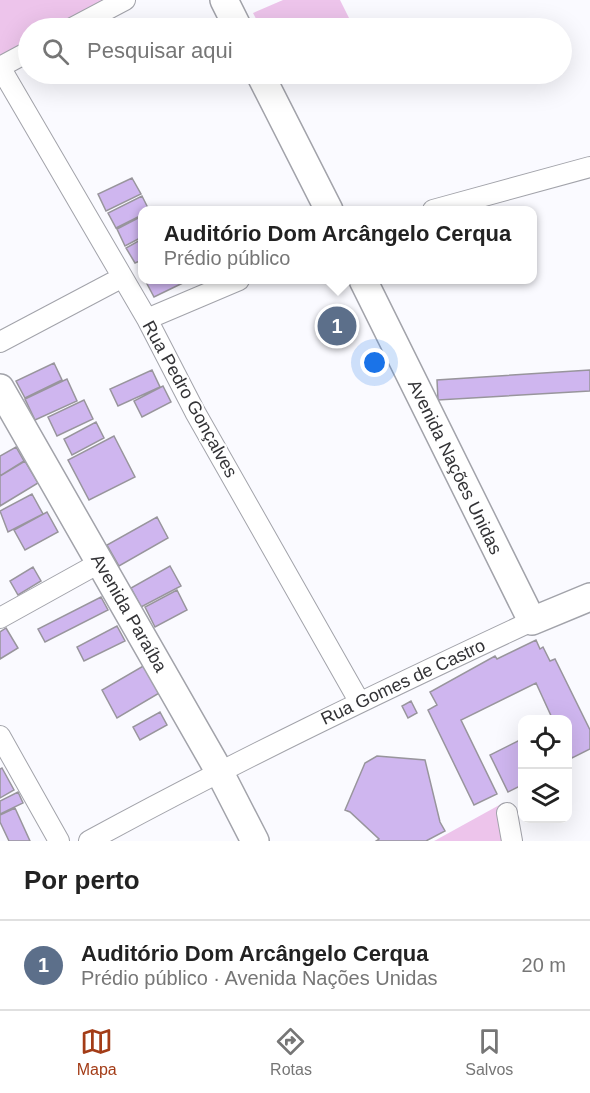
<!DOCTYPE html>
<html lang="pt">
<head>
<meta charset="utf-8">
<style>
	:root { --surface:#fff; --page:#f6f6f6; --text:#222; --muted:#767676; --line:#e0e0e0; --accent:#a33c17 }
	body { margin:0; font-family:Helvetica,sans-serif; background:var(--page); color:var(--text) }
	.controls { position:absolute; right:18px; bottom:18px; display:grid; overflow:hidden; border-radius:12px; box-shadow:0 6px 24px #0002 }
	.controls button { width:54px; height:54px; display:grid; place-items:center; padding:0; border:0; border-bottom:2px solid var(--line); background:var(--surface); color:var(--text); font:30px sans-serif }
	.you { position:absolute; left:375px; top:363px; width:21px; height:21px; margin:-15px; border:4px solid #fff; border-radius:50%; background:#1a73e8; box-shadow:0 0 0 9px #1a73e833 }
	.badge { display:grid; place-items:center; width:39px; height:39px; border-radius:50%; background:var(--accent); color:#fff; font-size:20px; font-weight:700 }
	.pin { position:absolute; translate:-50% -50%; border:3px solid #fff; box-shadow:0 2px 6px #0006 }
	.popup { position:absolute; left:138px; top:206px; width:399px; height:78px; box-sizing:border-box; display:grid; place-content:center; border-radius:12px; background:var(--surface); filter:drop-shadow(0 2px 4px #0005); font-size:20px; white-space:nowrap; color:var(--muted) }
	.popup b { font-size:22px; color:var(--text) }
	.popup::after { content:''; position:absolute; left:50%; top:100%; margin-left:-12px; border:12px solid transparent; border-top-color:var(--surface) }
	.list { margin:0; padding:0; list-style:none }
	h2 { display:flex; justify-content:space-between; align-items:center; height:78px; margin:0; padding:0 24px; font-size:26px }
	h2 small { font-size:20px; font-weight:400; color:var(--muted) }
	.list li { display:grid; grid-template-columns:39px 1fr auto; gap:18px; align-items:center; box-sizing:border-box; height:90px; padding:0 24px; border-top:2px solid var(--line) }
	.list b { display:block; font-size:22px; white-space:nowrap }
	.list p { margin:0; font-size:20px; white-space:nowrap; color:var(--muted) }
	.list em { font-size:20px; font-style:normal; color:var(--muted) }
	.icon { flex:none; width:33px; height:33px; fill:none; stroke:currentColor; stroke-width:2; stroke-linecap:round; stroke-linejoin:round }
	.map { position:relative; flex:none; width:590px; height:841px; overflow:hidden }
	.search { position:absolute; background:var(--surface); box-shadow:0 6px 24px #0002; left:18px; right:18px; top:18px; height:66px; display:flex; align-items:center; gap:15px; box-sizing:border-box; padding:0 21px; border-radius:33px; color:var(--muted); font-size:22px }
	.sheet { height:168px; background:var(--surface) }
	nav { display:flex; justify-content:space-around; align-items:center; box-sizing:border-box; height:84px; border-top:2px solid var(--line); background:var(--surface); font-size:16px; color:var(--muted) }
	nav a { display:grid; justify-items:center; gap:3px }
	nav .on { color:var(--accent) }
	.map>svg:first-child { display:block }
</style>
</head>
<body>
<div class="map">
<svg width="590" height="841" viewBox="0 0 590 841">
	<rect width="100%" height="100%" fill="#fafaff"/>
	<path fill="#edc4eb" d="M0,0H110L56,28H28V43L0,58Z
		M283,0H340L354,28H261L253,13Z
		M503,803L510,841H434L436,840Z"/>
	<path fill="#cfb6ef" stroke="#98959c" stroke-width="1.5" d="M132,178L141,194L106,211L98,194Z
		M142,196L149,210H142V215L116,228L108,213Z
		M142,216V237L125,246L117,229Z
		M142,239V260L135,263L126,248Z
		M145,280H189L154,297Z
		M54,363L62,380L25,398L16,381Z
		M152,370L160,387L118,406L110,389Z
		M590,370V391L438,400L437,380Z
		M67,379L77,401L35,420L25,399Z
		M163,386L171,402L142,417L134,401Z
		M84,400L93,419L57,436L48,417Z
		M96,422L104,438L72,455L64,439Z
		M114,436L135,477L89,500L68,460Z
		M16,447L24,461L0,476V456Z
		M25,461L38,483L0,506V476Z
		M32,494L43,514L8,532L0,511Z
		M47,512L58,532L25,550L14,530Z
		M157,517L168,538L119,566L107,545Z
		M170,566L181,586L141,607L131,588Z
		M33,567L41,581L18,595L10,581Z
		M177,590L187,610L155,627L145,607Z
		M101,597L108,610L45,642L38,629Z
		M117,626L125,641L84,661L77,647Z
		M6,628L18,648L0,659V632Z
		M536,640L540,649L543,647L550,661L555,659L590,730V749L572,758L568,748V720H553L536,683L461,720L497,794L474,805L428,710L437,705L430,692L495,656L497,659Z
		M145,665L161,692L117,718L102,690Z
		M411,701L417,713L408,718L402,706Z
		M160,712L167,725L140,740L133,727Z
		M522,739V785L508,792L490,755Z
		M377,756L425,760L440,822L445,831L426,841H376L379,839L350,812L345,810L365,763Z
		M2,768L14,790L0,798V769Z
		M18,792L23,803L0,814V801Z
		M15,808L30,841H9L0,822V815Z"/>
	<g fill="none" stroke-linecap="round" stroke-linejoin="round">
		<defs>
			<path id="street" d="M72,28L125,0
				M0,67L147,319L195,412L359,701
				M0,67L28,52
				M433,210L590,167
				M147,319L239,280
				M0,342L121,278
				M0,618L101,562
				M0,736L59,841
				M507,813L512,841
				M89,841C234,762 382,691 532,621"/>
			<path id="secondary" d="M224,0L238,28
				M260,74L329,210
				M363,280L532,621L590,597
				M0,388L219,771L255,841"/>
		</defs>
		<use href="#street" stroke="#a2a3aa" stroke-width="22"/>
		<use href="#secondary" stroke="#a2a3aa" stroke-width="30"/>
		<use href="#street" stroke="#fff" stroke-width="20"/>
		<use href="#secondary" stroke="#fff" stroke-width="27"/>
	</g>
	<g text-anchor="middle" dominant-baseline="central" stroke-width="4.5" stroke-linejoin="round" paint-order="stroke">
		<g font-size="18" fill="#333336" stroke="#fff">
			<text transform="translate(190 399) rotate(61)">Rua Pedro Gonçalves</text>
			<text transform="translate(455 467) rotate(64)">Avenida Nações Unidas</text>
			<text transform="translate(129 613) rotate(60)">Avenida Paraíba</text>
			<text transform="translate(403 682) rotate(-25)">Rua Gomes de Castro</text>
		</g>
	</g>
</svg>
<div class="controls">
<button><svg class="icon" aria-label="locate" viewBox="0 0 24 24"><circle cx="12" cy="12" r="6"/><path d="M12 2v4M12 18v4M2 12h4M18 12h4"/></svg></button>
<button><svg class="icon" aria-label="layers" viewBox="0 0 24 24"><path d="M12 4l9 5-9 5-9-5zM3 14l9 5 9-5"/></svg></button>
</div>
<div class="you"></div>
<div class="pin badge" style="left:337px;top:326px;background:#5c6f8a">1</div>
<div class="popup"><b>Auditório Dom Arcângelo Cerqua</b>Prédio público</div>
<div class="search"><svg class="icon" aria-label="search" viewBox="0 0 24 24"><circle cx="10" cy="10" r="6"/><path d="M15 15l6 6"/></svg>Pesquisar aqui</div>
</div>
<section class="sheet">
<h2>Por perto<small></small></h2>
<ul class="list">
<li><span class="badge" style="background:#5c6f8a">1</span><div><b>Auditório Dom Arcângelo Cerqua</b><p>Prédio público · Avenida Nações Unidas</p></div><em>20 m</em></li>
</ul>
</section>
<nav>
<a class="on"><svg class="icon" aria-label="map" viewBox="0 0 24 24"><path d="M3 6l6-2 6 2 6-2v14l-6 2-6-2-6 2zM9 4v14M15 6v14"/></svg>Mapa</a>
<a><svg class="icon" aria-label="directions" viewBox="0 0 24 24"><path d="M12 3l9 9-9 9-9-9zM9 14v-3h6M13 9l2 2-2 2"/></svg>Rotas</a>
<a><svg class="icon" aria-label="saved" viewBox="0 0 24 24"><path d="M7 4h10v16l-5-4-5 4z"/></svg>Salvos</a>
</nav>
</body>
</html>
